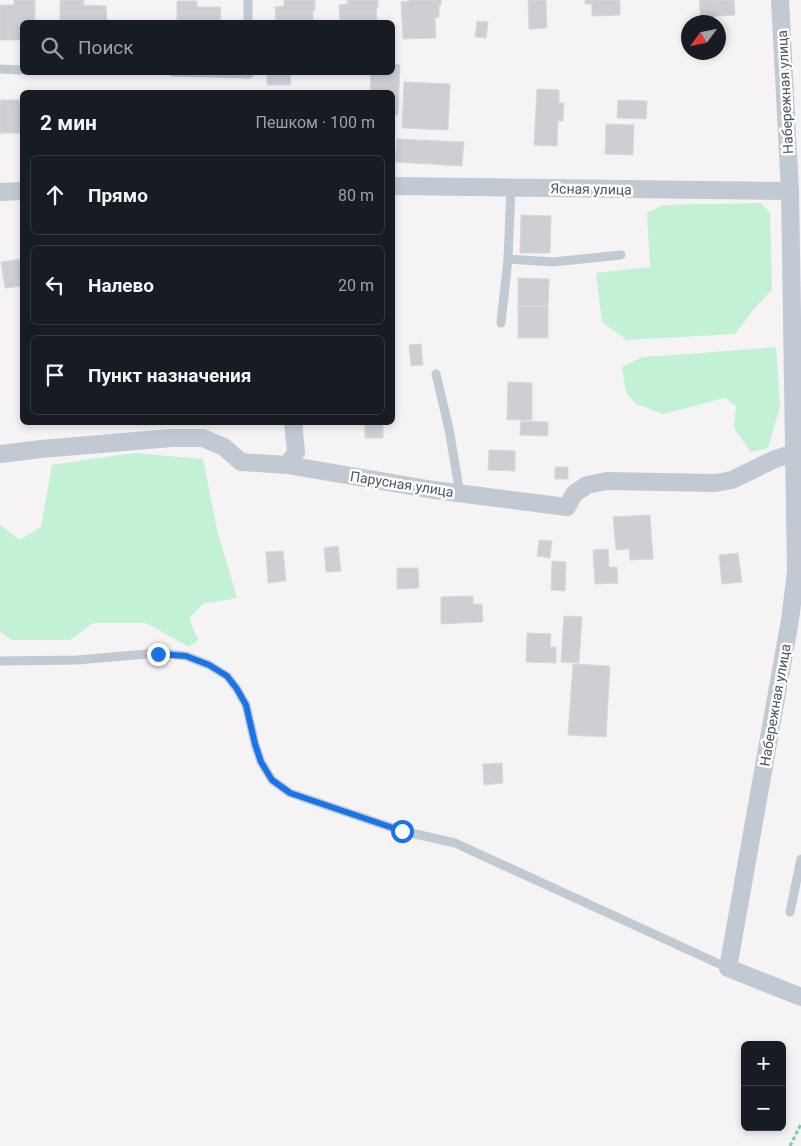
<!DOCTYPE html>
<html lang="ru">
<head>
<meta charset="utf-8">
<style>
	:root { --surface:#171b24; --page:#242831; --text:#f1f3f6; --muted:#9ea1a6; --line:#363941 }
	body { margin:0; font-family:Roboto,sans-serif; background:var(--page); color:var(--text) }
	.controls { position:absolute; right:15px; bottom:15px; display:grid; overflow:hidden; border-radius:8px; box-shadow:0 2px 8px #0003 }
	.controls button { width:45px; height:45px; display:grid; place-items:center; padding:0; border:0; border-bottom:1px solid var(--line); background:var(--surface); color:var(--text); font:25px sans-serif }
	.compass { position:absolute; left:681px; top:15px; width:45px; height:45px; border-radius:50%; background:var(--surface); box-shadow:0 2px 8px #0003; rotate:237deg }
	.stop { position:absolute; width:15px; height:15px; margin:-11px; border:4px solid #1a73e8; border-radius:50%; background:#fff }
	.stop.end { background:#1a73e8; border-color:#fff; box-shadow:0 1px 5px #0008 }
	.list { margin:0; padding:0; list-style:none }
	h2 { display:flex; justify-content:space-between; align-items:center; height:65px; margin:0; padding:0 20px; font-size:21px }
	h2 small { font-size:16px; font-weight:400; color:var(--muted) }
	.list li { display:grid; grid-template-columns:32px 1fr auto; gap:15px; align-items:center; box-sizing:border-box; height:80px; margin:0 10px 10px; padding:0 10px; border:1px solid var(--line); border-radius:8px }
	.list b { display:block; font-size:19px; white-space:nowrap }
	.list em { font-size:16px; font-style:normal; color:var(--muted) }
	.icon { flex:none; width:28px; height:28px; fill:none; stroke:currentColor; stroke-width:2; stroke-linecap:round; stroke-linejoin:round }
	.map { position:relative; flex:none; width:801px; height:1146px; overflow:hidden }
	.search { position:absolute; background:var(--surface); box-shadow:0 2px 8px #0003; left:20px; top:20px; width:375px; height:55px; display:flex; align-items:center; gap:12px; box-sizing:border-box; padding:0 18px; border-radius:8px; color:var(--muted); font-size:19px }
	.panel { position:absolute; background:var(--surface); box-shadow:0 2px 8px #0003; left:20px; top:90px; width:375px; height:335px; border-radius:8px }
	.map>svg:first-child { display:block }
</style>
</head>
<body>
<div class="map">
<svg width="801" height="1146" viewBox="0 0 801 1146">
	<rect width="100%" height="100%" fill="#f5f3f3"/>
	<path fill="#c3f1d5" d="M761,203L770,213L772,290L753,310L735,334L627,340L602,322L596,273L650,267L647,213L663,205Z
		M776,347L780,407L768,448L751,452L734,428L736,406L725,398L663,414L636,404L626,392L622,367L642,357L689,354Z
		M134,453L203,459L217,530L237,598L203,604L189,618L198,640L189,647L146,623H93L70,640H12L0,632V525L20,540L41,527L52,465Z"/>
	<path fill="#cdcfd5" stroke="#d7d9de" d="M14,0H35V22H22V40H0V5H14Z
		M60,0H84L83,5L106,6L107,22H60Z
		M284,0H315V10H313V22H276L275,7L284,6Z
		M347,0H378V8H376L377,20H372V22H340L339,5L348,4Z
		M410,0H441V5H439V17L435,18L436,38L403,39L401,2L410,1Z
		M528,0H546L547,28L529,29Z
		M585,0H620V15L592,16V4H585Z
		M699,0H734L735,15L701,17Z
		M177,1H197V7H221L220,22H177Z
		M477,21L488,22L486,38L475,37Z
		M392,64L400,65L398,115H392V92H370L371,72H392Z
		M267,72H290L291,85H267Z
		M404,82L450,84L448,130L402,128Z
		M537,89L559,90V103H564L563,121H558L557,146L534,145Z
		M0,100H22V133H1L0,135Z
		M618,100L647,101L646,119L617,118Z
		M606,124L634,125L633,155L605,154Z
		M397,139L464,142L462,166L395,162Z
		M521,215L551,216L550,253H520Z
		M22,259V286L5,288L1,262Z
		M518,278L549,279L548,306H518Z
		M518,306H548V338H518Z
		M421,344L423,365L411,366L409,345Z
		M508,382L532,383V420H507Z
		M521,421L548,422V436L520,435Z
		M365,422H383V438H365Z
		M489,450L515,451V471L488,470Z
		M555,467H568V479H555Z
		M650,515L653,559L630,560L629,549L616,550L613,517Z
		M539,540L552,541L550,558L537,556Z
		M338,546L341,571L326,572L324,548Z
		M608,549L609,567H617L618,583L595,584L593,550Z
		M283,551L286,581L268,583L266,552Z
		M738,553L742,582L722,584L719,555Z
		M552,561L566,562L565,591L551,590Z
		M397,568H418L419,588L397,589Z
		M473,596V604H482L483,622L441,624V597Z
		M564,616L582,617L579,663L561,662Z
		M527,633L551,634L550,647H556V663L526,662Z
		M573,664L610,666L606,737L568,735Z
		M502,763L503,783L484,785L483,764Z"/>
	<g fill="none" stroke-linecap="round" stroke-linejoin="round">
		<path stroke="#7ad0a6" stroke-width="3" stroke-dasharray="4 2.5" stroke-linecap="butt" d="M790,1146L801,1124"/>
		<path stroke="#c1cad2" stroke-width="9" d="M248,0V22
			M0,69L22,70
			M172,72L249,74V72
			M508,259L553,262L621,255
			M501,323L508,259L511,188
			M436,374L449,429L460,494
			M0,661L77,660L158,653L186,656L209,665L227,676L237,689L246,705L255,744L261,762L272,780L290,793L402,831L455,843L728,968
			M790,912L801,859"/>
		<path stroke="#c1cad2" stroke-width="18" d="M780,0L790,191L796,572L790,620L728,968L801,997
			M392,186L790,191
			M0,192L22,191
			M0,454L41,449L171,438H203L224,447L241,462L287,465L434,490L567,507L574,494L587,485L607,481L715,483L732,480L775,459L794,453
			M287,465L296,452L293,422"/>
	</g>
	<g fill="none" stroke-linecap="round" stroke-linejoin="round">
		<path stroke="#1a73e8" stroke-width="6" d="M158,654L186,656L209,665L227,676L237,689L246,705L255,744L261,762L272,780L290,793L402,831"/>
	</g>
	<g text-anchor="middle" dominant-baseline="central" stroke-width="5" stroke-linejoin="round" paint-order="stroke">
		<g font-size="14" fill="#4a5661" stroke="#fff">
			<text transform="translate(785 92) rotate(-93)">Набережная улица</text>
			<text transform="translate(591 189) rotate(1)">Ясная улица</text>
			<text transform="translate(402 484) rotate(9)">Парусная улица</text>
			<text transform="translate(775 705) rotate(-80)">Набережная улица</text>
		</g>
	</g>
</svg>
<div class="controls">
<button>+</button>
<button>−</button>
</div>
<svg class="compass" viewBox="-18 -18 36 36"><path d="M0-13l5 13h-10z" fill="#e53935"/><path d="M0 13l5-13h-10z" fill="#9ea1a6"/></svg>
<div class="stop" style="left:402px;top:831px"></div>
<div class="stop end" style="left:158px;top:654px"></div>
<div class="search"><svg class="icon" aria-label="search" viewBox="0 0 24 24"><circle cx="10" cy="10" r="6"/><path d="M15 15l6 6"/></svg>Поиск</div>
<section class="panel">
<h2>2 мин<small>Пешком · 100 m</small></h2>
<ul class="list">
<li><svg class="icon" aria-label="ahead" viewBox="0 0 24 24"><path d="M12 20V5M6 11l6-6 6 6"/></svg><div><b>Прямо</b></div><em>80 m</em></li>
<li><svg class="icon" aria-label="left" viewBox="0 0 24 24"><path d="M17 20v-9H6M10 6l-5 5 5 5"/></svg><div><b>Налево</b></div><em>20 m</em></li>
<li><svg class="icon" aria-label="arrive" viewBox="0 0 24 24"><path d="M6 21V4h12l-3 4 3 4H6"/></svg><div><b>Пункт назначения</b></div></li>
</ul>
</section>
</div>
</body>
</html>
